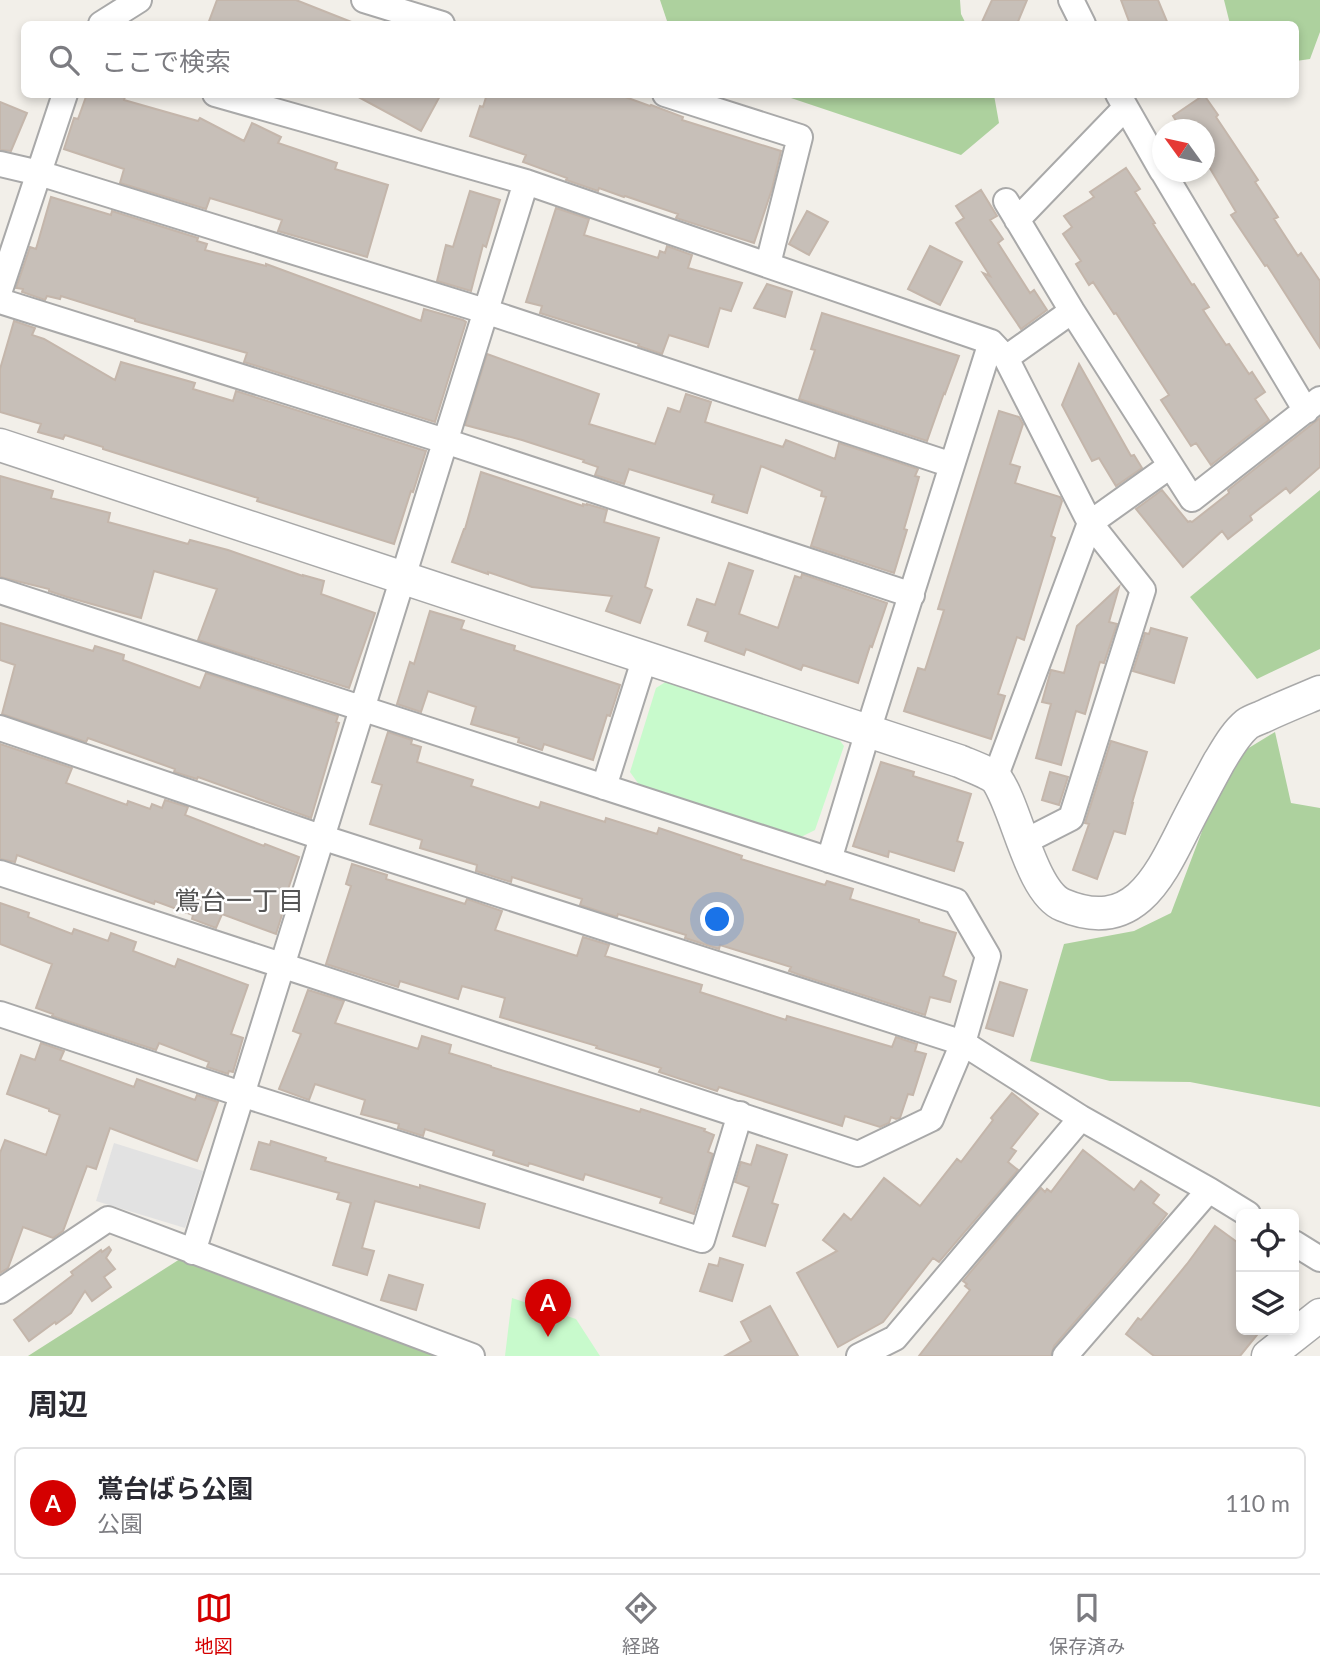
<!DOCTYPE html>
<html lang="ja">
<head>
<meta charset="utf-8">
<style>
	:root { --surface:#fff; --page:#f2f2f3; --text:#2b2b33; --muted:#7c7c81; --line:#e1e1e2; --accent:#d40000 }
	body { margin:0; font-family:Lato,"Noto Sans JP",sans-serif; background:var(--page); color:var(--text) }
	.controls { position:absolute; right:21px; bottom:21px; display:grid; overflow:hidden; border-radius:10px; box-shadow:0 4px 10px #0003 }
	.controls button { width:63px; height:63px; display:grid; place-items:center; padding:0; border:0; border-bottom:2px solid var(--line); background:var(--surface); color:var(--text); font:35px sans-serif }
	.compass { position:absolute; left:1152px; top:119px; width:63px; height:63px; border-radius:50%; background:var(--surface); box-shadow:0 4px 10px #0003; rotate:303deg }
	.you { position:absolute; left:718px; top:920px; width:24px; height:24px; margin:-18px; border:5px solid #fff; border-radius:50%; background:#1a73e8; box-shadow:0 0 0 10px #1a73e833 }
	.badge { display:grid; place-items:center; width:46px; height:46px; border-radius:50%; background:var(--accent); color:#fff; font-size:23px; font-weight:700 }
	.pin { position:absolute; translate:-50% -58px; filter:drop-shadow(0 2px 4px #0008) }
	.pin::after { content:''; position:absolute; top:37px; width:24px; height:21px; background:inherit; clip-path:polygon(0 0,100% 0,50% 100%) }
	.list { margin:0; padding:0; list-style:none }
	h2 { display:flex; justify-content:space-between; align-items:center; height:91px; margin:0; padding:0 28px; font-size:30px }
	h2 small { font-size:23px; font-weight:400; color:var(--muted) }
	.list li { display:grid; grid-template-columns:46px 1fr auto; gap:21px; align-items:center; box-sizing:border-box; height:112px; margin:0 14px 14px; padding:0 14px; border:2px solid var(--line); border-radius:10px }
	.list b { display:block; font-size:26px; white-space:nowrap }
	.list p { margin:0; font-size:23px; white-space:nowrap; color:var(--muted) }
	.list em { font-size:23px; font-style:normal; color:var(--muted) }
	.icon { flex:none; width:38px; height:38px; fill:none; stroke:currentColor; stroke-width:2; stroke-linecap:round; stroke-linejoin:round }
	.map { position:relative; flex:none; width:1320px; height:1356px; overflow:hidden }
	.search { position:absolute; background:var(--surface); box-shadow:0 4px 10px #0003; left:21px; right:21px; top:21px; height:77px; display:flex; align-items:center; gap:18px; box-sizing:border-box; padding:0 24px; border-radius:10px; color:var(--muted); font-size:26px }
	.sheet { height:217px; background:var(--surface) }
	nav { display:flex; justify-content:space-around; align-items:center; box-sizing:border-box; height:98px; border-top:2px solid var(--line); background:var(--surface); font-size:19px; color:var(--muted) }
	nav a { display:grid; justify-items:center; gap:4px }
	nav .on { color:var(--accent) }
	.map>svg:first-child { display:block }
</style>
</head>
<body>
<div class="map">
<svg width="1320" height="1356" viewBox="0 0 1320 1356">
	<rect width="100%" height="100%" fill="#f2efe9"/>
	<path fill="#add19e" d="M660,0H960L961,14L966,24H668Z
		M1224,0H1320V32L1310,59L1296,61V24H1230Z
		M782,95H994L999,123L961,155Z
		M1320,490V649L1257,679L1190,597Z
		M1275,732L1291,803L1320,808V1107L1190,1082L1110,1081L1030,1061L1064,944L1134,931L1171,913L1229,760Z
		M180,1259L447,1356H28Z"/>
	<path fill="#c8facc" d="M667,681L838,738L844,746L815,830L801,837L640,786L630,772L656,688Z
		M512,1298L576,1319L600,1356H505Z"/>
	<path fill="#e2e2e2" d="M114,1143L203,1171L185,1228L96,1201Z"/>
	<path fill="#c7bfb8" stroke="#c4b6ab" stroke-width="2" d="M217,0H296L354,23L208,24Z
		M992,0H1027L1017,24H981Z
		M1121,0H1158L1168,24H1130Z
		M87,94H126L124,100L198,121L200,118L244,141L252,123L281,137L278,143L337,163L335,169L388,185L367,257L278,231L282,220L210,198L206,209L120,183L124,169L64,149L74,118L78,119Z
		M353,94H441L421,131Z
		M487,94H617L650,106L651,105L683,117L682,120L781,151L772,189L754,243L676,218L678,214L625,196L624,197L599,188L598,191L566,180L567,178L523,162L526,155L470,136L480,106L483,107Z
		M1204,95L1218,115L1216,117L1258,180L1255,182L1278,217L1274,219L1298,256L1301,253L1320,281V348L1267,265L1265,266L1231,215L1236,212L1205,160V130H1182L1173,116Z
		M0,102L27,113L11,151L0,150Z
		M1126,168L1140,189L1135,192L1155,223L1153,224L1192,285L1194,284L1209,307L1203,310L1226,345L1229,344L1249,374L1252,372L1265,392L1255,399L1269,420L1211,465L1196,443L1191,446L1161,400L1169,395L1116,313L1114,314L1093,282L1089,285L1076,264L1081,261L1063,234L1072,227L1064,216L1094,197L1090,192Z
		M981,190L997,216L990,220L1003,239L998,243L1030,293L1034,290L1047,310L1021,329L983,273L990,276L956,223L964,218L956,206Z
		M470,191L500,200L486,247L483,245L471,291L437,281L446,245L453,247Z
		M51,197L111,215L112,211L198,238L197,241L207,244L205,250L266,266V264L421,321L424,309L463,320L466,322L435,422L244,362L247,353L135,321V319L61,296L60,299L47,296L45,300L22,292L23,289L16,288L30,247L36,249Z
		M556,208L589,219L584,235L658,258L660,251L665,253L667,246L692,255L688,268L742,283L731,311L720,308L708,347L669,335L662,354L638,346L639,344L540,313L542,306L526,302Z
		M807,211L828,222L809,255L789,244Z
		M930,246L962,262L940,305L908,289Z
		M767,284L792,292L785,317L754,308Z
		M822,313L959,356L945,394L944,393L927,441L799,399L815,350L811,349Z
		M14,321L35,328L32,335L44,339L115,380L121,362L195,383L193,389L233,401L236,391L426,451L413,492L411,491L394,544L257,501L258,498L103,449V447L65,435L63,439L38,432L41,424L0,412V369Z
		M487,354L599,394L589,424L655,444L668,408L680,412L686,394L711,402L705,422L783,447L786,440L835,459L839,443L918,469L915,476L919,477L904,529L907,530L894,573L811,546L826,497L821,496L822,491L761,466L747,513L712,502L714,495L629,469L624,484L595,475L598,467L583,462L584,460L522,440L465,425Z
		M1079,364L1131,456L1134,455L1142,468L1116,486L1099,458L1092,461L1062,405Z
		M999,411L1019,417L1023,424L1010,464L1020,467L1015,483L1060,497L1062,501L1051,536L1055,538L1024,640L1017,637L998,694L1005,696L991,739L904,711L918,668L925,670L944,610L938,609Z
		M1320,418V467L1290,493L1286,488L1250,516L1252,520L1228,539L1222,531L1183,567L1136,509L1162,490L1188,522L1190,521L1192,522L1229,493L1228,490Z
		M481,472L583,506V504L587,505V504L607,510L604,522L659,538L645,587L652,590L640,623L606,611L612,596L532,587L488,572V574L452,562L464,529H465Z
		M0,476L53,491L51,498L110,513L108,522L188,544L190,540L228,550L303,576V575L324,581L321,594L375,613L349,688L198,640L217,589L154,571L141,618L67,597L49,591V589L0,577Z
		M729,563L753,571L739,614L778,628L795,576L801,578L802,574L887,603L872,647L870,646L858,683L803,665L801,670L746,649L744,655L705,641L708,632L688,625L697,599L715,605Z
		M1119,587L1109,622L1117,624L1104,663L1100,662L1085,714L1076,711L1061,765L1036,758L1051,704L1042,702L1051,670L1064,673L1077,626Z
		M430,611L464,621L461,629L515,646L514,650L620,685L610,716L607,715L593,760L544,744L542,750L518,742L519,738L471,724L476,707L428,691L421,712L397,704L410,662L414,664Z
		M0,623L93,651L95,646L124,655L123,660L200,688L206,673L338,716L336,722L339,723L311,818L198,777L197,779L174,772L175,769L88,738L86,742L2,714L15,665L0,660Z
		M1151,628L1187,638L1174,683L1133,671L1145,633L1149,634Z
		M388,732L412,740L411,744L421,747L417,762L473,780L471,786L539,808L541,802L605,822L606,818L657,834L659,828L742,856L741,859L825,885L827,881L853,889L850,899L919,920V922L956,933L943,976L956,981L950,1002L930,997L925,1015L800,975L789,971L791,967L720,945L719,949L685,938L686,935L618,914L617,917L580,905L582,899L512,877L511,882L476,871L477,865L420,848L422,840L370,824L382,785L372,782Z
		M1111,741L1147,752L1132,803H1133L1125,834L1114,831L1097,879L1073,870L1089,824L1085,823Z
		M0,744L72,768L66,783L127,805L128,801L150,809L152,804L162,808L165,800L188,807L185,815L264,846L265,844L299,857L283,904L285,905L276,934L222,914L216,928L192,919L193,915L155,901L154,904L17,855L15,862L0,859Z
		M881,762L914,772L913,776L971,794L957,841L963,843L954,871L889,851L888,857L853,846Z
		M1050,772L1068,777L1059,805L1042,800Z
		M352,864L387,875L386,879L465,904L467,899L502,911L495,930L577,956L583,937L609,945L605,956L702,985L700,992L786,1020L787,1016L892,1047L896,1037L917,1044L915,1051L926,1054L913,1095L908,1094L900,1118L896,1119L891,1117L889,1123L880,1127L845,1116L842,1126L719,1087L717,1091L659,1072L661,1068L596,1048L597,1046L500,1017L505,998L462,986L458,999L400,981L398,987L326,964L351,886L346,884Z
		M0,903L29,913L28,917L72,934L74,929L108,941L111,933L136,942L133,951L175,967L178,959L248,985L231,1034L243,1038L233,1072L229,1071L228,1074L207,1067L209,1062L159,1043L156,1050L52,1016L53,1014L36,1008L52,964L0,944Z
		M1000,982L1027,990L1013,1036L986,1028Z
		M308,990L344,1001L335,1023L418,1049L422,1036L451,1045L449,1053L491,1066V1067L640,1112L641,1109L705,1129L704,1131L714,1135L708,1152L713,1154L694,1214L660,1203L662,1198L585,1174L583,1180L529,1163L528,1166L493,1155L494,1151L425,1129L423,1136L398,1128L399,1124L361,1114L365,1100L315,1084L309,1100L279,1089L301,1034L293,1031Z
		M41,1043L64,1051L60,1060L134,1087L137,1079L195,1100L197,1095L218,1102L197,1161L110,1128L96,1169L87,1166L63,1231L53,1238L23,1227L8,1268L0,1273V1153L5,1140L46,1155L60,1115L49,1111V1109L7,1094L21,1055L35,1060Z
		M1012,1093L1038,1114L1011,1148L1016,1151L1008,1162L1018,1170L939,1262L933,1258L883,1322L838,1347L797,1273L837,1251L823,1240L844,1214L851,1220L884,1178L920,1206L957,1159L961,1162L993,1120L991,1118Z
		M271,1141L326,1158L325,1161L420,1188V1185L485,1204L479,1228L375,1201L362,1248L374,1251L367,1275L333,1265L351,1203L337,1199L339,1193L251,1169L259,1142L270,1145Z
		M757,1145L787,1155L772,1203L778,1205L765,1246L733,1236L749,1187L735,1182L741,1162L751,1165Z
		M1083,1150L1134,1190L1141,1181L1159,1195L1153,1203L1167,1214L1157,1227L1054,1346L1051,1356H919L970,1290L965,1286L967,1284L963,1281L1041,1188L1045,1192L1047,1189L1051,1192Z
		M1215,1226L1241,1245V1330H1261L1240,1356H1154L1126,1334L1138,1318L1141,1320L1187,1264Z
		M109,1247L111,1250L106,1258L115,1269L104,1277L111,1287L92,1301L85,1291L71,1313L56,1324L55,1322L29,1341L14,1320L73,1275L71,1272L101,1250L102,1252Z
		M720,1258L743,1265L732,1301L700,1291L709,1264L718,1266Z
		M389,1275L423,1285L416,1310L381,1300Z
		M770,1306L798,1356H725L751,1341L741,1322Z"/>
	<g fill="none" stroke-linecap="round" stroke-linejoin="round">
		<defs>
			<path id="minor" d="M364,0L442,24
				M1071,0L1083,24
				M101,24L139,0
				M215,94L526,182L991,342L1006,358L1090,523L995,778
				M665,94L800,137L768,264
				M1118,94L1162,171
				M0,164L39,173L485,311L952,465
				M1163,172L1306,411
				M1006,201L1072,311L1192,499L1320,399
				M1017,220L1125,108
				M0,290L65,94
				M0,301L445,441L912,595
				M1006,358L1072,311
				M0,591L956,901L988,956L963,1043L931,1119L858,1154L0,873
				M0,728L321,837L963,1043L1081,1118L1209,1190L1248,1214
				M604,787L645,657
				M1024,842L1071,818L1143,590L1090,523L1170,466
				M829,860L868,731L991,342
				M0,1014L241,1094L702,1240L740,1114
				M1294,1243L1320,1259
				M193,1252C303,895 413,538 526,182
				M0,1291L108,1219L472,1356
				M859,1356L895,1338L1081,1118
				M1065,1356L1209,1190"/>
			<path id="tertiary" d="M0,445L959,761C968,765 991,773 997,780C1017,809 1031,892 1063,905C1132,934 1158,880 1184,828C1195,806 1207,784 1219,762C1227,749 1235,734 1247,724C1251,721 1257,719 1262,717C1281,708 1301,700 1320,692
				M1268,1356L1320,1315"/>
		</defs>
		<use href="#minor" stroke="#a9a9a9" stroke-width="28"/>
		<use href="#tertiary" stroke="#a9a9a9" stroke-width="35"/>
		<use href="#minor" stroke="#fff" stroke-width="24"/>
		<use href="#tertiary" stroke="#fff" stroke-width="32"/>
	</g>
	<g text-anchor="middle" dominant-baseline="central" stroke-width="5" stroke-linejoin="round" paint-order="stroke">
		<g font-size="26" fill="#555" stroke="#fff">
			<text x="239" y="900">鴬台一丁目</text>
		</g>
	</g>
</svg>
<div class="controls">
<button><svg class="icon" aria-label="locate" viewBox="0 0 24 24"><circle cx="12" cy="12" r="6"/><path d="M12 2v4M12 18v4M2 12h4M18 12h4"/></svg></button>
<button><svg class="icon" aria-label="layers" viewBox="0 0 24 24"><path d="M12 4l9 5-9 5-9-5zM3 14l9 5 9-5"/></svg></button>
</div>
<svg class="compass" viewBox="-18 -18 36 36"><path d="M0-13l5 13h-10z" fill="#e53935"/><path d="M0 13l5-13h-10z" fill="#7c7c81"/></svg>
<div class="you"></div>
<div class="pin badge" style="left:548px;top:1337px">A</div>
<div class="search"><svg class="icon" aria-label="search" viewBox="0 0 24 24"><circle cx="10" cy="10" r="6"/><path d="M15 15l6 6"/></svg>ここで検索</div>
</div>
<section class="sheet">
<h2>周辺<small></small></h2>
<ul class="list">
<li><span class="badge">A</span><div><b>鴬台ばら公園</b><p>公園</p></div><em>110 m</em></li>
</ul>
</section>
<nav>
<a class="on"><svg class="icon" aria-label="map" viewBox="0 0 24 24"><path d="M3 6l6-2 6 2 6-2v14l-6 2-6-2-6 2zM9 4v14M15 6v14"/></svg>地図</a>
<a><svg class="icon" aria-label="directions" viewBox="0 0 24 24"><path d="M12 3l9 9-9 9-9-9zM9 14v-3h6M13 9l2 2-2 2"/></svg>経路</a>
<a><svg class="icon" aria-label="saved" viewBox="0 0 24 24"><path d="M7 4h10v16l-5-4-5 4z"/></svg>保存済み</a>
</nav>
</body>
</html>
